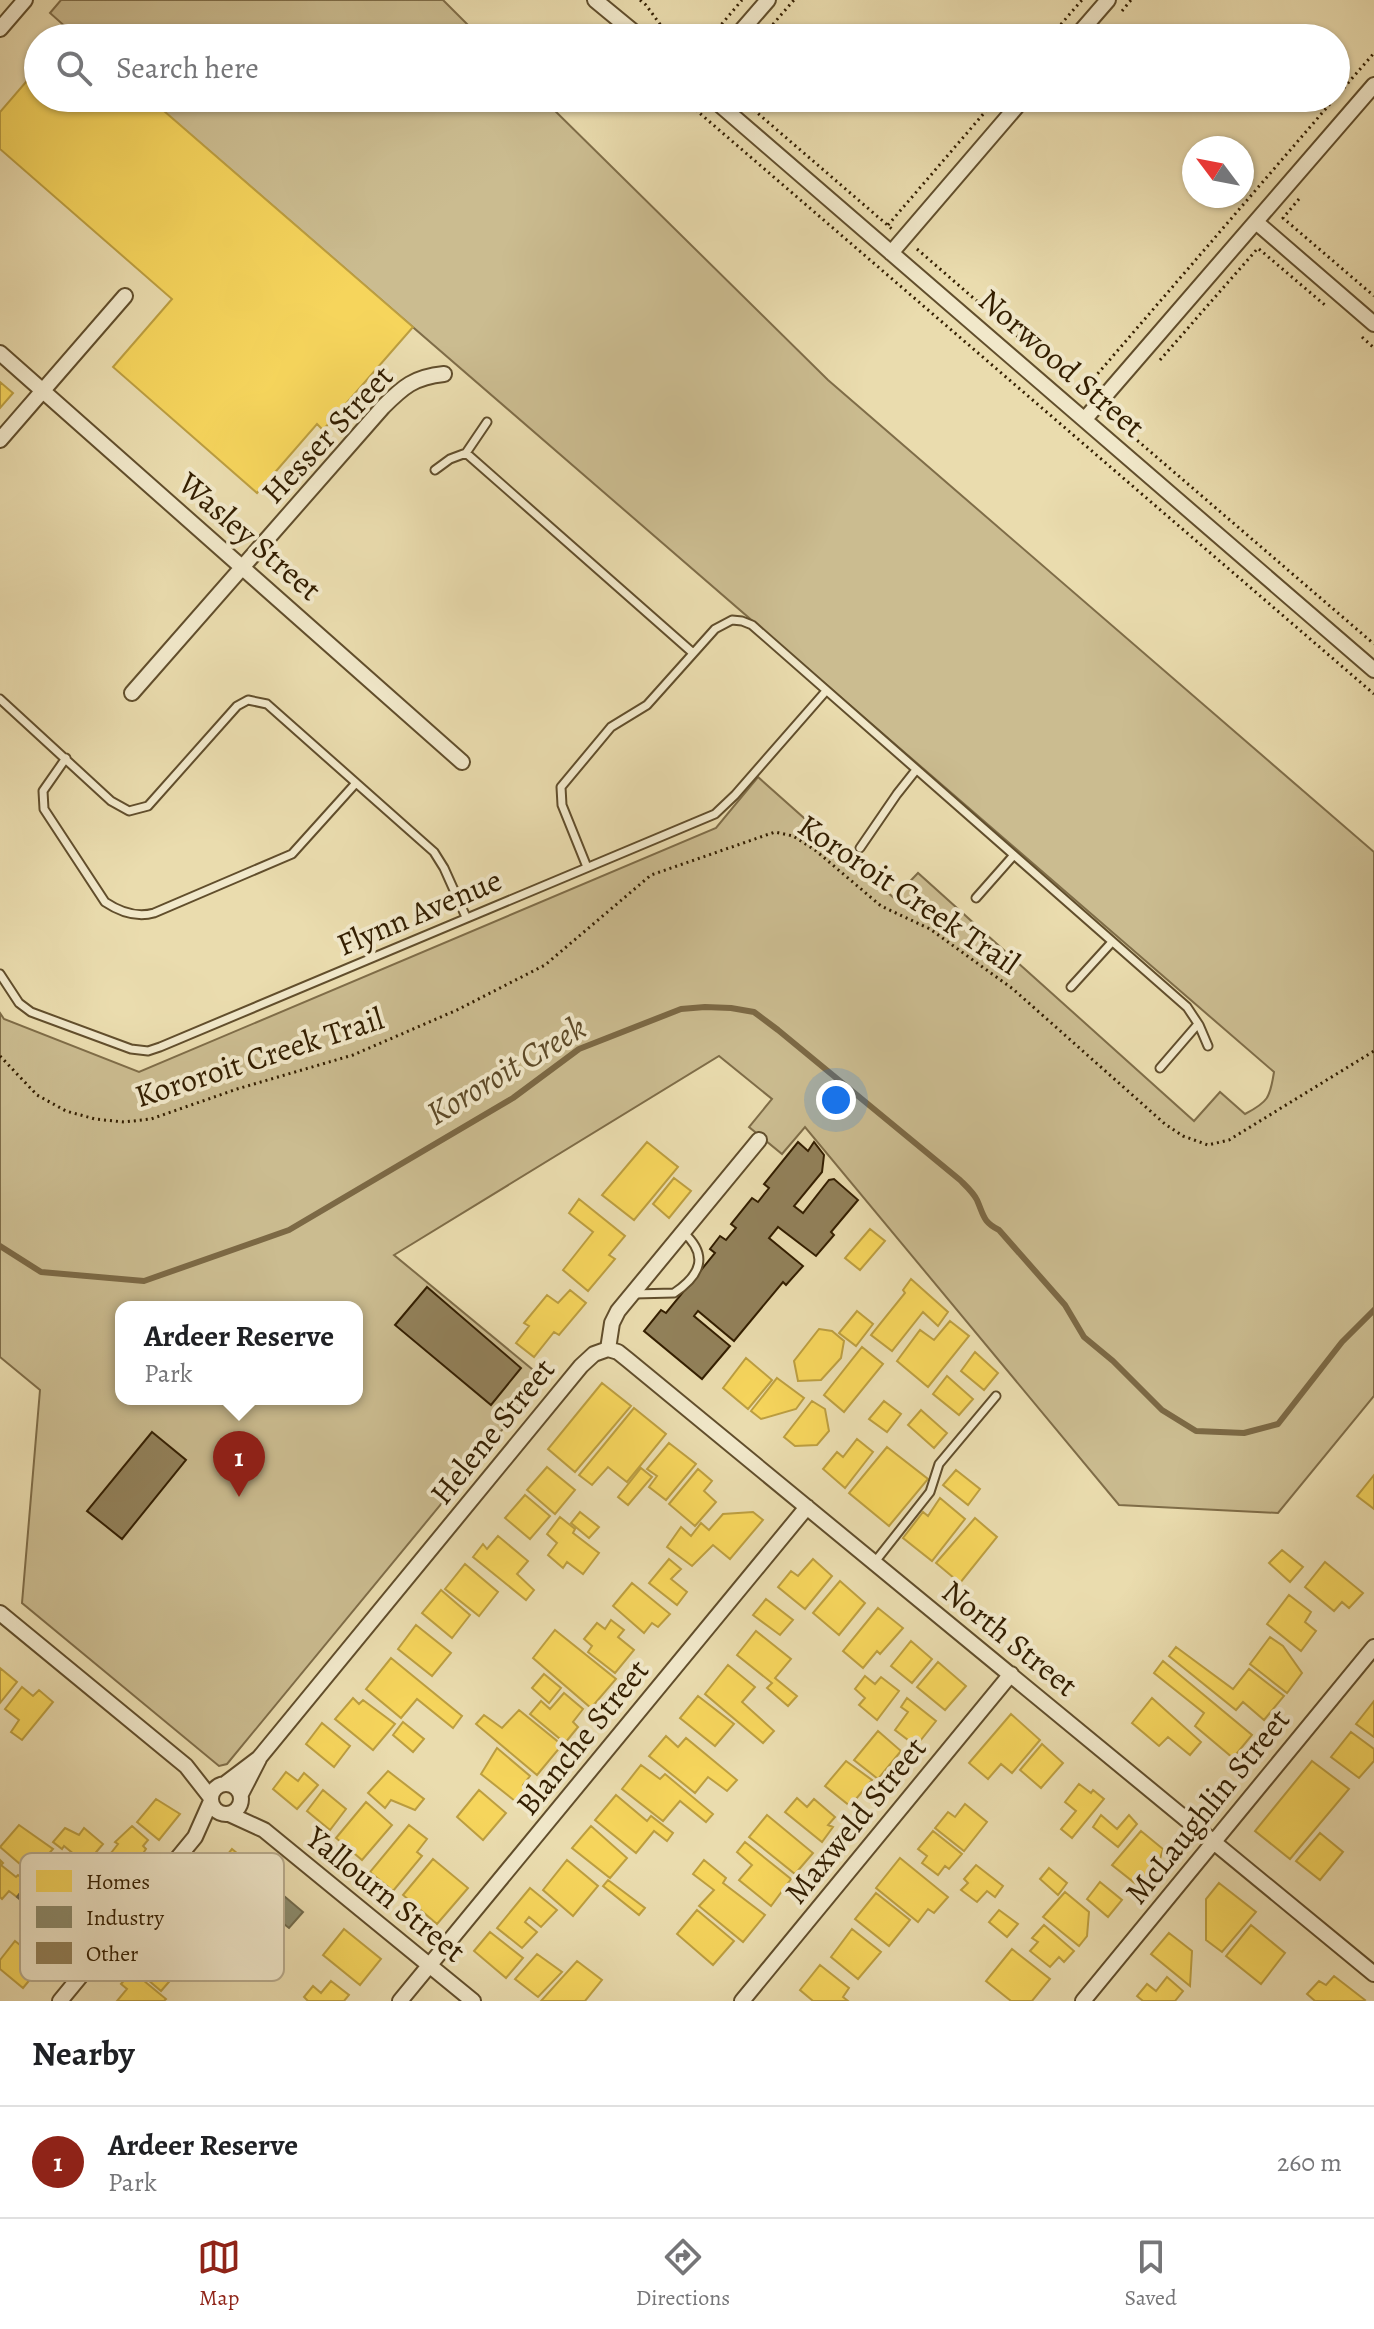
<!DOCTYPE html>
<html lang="en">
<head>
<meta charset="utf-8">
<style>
	:root { --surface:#fff; --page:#f2f2f2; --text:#202124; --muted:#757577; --line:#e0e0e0; --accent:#8f2418 }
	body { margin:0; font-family:Alegreya,serif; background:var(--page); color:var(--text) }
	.compass { position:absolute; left:1182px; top:136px; width:72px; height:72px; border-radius:50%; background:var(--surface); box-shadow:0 2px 6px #0004; rotate:302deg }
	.you { position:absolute; left:836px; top:1100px; width:28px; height:28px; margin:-20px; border:6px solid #fff; border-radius:50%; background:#1a73e8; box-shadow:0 0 0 12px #1a73e833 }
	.badge { display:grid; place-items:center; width:52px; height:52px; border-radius:50%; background:var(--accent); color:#fff; font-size:26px; font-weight:700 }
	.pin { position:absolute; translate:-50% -66px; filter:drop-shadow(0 2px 4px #0008) }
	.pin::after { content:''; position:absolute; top:42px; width:28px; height:24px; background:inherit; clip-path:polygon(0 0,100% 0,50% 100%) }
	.popup { position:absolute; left:115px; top:1301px; width:248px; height:104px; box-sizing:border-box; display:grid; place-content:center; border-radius:16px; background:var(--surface); filter:drop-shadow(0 2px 6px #0005); font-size:26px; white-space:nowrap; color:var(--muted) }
	.popup b { font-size:30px; color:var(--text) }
	.popup::after { content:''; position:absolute; left:50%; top:100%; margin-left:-16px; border:16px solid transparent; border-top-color:var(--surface) }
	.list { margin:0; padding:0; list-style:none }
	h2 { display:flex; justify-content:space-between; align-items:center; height:104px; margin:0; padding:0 32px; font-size:34px }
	h2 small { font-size:26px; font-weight:400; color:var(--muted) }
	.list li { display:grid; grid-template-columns:52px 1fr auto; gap:24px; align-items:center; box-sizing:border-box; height:112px; padding:0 32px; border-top:2px solid var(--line) }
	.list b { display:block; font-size:30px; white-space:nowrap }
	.list p { margin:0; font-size:26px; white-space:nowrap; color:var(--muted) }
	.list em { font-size:26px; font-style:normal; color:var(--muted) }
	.icon { flex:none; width:44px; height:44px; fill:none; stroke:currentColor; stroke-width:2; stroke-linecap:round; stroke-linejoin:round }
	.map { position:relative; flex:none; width:1374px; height:2001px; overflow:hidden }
	.search { position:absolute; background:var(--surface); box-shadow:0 2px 6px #0004; left:24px; right:24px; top:24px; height:88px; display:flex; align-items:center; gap:20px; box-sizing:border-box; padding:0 28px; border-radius:44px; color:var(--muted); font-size:30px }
	.sheet { height:216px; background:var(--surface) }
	nav { display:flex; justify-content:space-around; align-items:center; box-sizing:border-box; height:112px; border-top:2px solid var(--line); background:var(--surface); font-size:22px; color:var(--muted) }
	nav a { display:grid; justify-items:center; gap:4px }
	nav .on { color:var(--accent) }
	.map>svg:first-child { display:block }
</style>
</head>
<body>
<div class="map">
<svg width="1374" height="2001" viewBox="0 0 1374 2001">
	<rect width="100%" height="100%" fill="#eadcae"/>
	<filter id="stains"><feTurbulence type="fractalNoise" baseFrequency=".0025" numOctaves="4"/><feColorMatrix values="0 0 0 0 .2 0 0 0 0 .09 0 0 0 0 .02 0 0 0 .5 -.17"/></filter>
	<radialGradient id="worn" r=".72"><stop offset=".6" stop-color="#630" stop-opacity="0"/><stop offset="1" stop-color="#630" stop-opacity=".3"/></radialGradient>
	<path fill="#cbbc90" stroke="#7f6d48" stroke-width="2" fill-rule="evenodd" d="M61,0H443L481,38H78L50,13Z
		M148,98H542L828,380L1374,852V1396L1278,1513L1119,1505L805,1127L782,1154L749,1127L772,1099L719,1056L394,1255L544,1379L227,1764L219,1766L22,1603L40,1390L0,1357V1013L4,1019L139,1072L716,828L758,777L894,898L918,873L1194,1121L1220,1092L1245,1114C1268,1102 1270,1098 1274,1072ZM121,1307H357V1399H121Z"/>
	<path fill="#f6d55c" stroke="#bc9e40" stroke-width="2" d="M38,68V98H149L413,327L323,430L317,424L257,493L113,367L172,299L0,149V112Z
		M0,382L13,393L0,408Z
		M647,1142L678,1167L634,1220L602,1195Z
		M674,1178L691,1191L669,1218L653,1204Z
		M579,1199L625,1236L609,1255L615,1259L588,1291L563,1270L593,1232L569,1213Z
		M870,1229L885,1241L860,1270L845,1258Z
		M911,1279L948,1312L938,1326L923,1312L892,1351L871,1335L905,1293L903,1290Z
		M570,1290L586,1303L559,1335L554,1332L534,1357L516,1343L529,1326L524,1323L547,1295L558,1303Z
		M857,1311L873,1324L856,1346L839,1333Z
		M950,1321L969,1336L928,1387L897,1361L920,1330L934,1340Z
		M819,1329L832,1331L844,1341L841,1358L821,1380L798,1381L794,1361Z
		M862,1347L883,1364L844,1412L824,1395Z
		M975,1352L998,1373L984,1390L961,1371Z
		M746,1358L772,1380L748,1409L723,1388Z
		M947,1376L973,1399L959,1415L933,1394Z
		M777,1378L804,1398L796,1409L761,1419L751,1411Z
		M602,1383L631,1406L575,1472L548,1449Z
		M812,1401L825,1409L829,1431L817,1445L795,1446L784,1437Z
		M884,1401L901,1414L887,1432L869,1419Z
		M634,1408L666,1434L627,1482L608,1467L592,1485L579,1475Z
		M921,1410L947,1433L934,1448L908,1425Z
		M857,1439L873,1452L845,1488L823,1469L837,1452L843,1457Z
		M669,1443L696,1464L666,1500L649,1487L657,1476L647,1469Z
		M887,1447L928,1479L889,1526L849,1493Z
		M547,1467L575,1490L555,1514L527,1490Z
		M641,1468L652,1477L628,1505L618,1497Z
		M698,1469L712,1481L704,1491L716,1502L695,1526L669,1504Z
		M956,1470L980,1489L968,1505L943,1485Z
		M1374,1475V1509L1357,1496Z
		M525,1495L550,1516L530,1539L505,1518Z
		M940,1498L965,1519L932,1561L903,1538L923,1512L928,1516Z
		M580,1512L599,1527L589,1538L571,1523Z
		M753,1512L763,1520L730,1559L713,1545L692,1566L667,1547L681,1527L691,1536L701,1523L709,1530L723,1514Z
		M560,1517L575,1529L573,1533L599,1553L583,1574L567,1562L563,1568L548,1555L557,1543L547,1534Z
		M975,1518L997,1537L960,1583L936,1563Z
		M498,1536L528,1561L517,1574L534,1590L526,1600L473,1557L483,1544L487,1549Z
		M1282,1550L1303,1567L1290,1582L1269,1563Z
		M669,1559L681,1569L671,1579L687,1592L677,1605L649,1583Z
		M813,1559L832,1576L805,1609L778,1587L791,1571L798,1576Z
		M1325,1562L1363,1593L1349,1608L1342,1602L1334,1611L1305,1587Z
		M465,1564L498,1592L479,1616L445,1589Z
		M840,1581L865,1603L839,1635L813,1613Z
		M632,1583L670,1614L658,1627L652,1623L644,1633L613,1606Z
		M441,1590L470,1615L452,1638L422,1613Z
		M1289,1595L1311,1612L1305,1622L1316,1631L1301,1651L1267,1624Z
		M766,1599L793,1620L780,1635L753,1615Z
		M878,1608L903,1628L880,1654L877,1651L863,1668L843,1651Z
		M611,1620L624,1630L618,1637L634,1650L615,1673L588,1652L592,1646L584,1639L597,1623L605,1629Z
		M416,1625L451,1653L432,1676L398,1649Z
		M555,1630L616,1679L591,1708L533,1658Z
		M756,1631L791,1659L775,1678L797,1696L788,1706L767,1688L772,1683L737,1655Z
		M1270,1637L1283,1646L1302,1673L1287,1693L1250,1664Z
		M911,1641L932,1659L912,1683L891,1666Z
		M1176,1647L1233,1689L1249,1669L1284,1696L1264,1720L1243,1702L1236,1710L1169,1656Z
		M391,1658L462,1716L453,1728L417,1699L401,1718L366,1689Z
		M1163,1661L1252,1735L1233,1758L1195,1726L1204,1713L1154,1673Z
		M938,1662L966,1686L945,1710L917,1687Z
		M728,1665L755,1687L742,1702L774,1731L763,1743L705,1694Z
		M0,1668L17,1682L0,1703Z
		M544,1674L561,1688L549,1703L532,1688Z
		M865,1676L875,1684L881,1677L899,1691L877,1720L859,1705L865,1698L855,1689Z
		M22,1687L33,1696L39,1690L53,1702L22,1740L11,1732L19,1720L5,1709Z
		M564,1693L583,1709L573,1722L578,1727L565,1743L530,1714L541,1701L550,1709Z
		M698,1696L734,1724L715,1746L680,1718Z
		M353,1698L359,1704L363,1700L395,1724L373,1750L335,1719Z
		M907,1698L936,1721L916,1746L895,1730L908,1712L901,1707Z
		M1152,1698L1201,1742L1190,1755L1168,1737L1159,1746L1132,1723Z
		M1374,1701V1737L1356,1724Z
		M519,1710L562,1745L537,1775L476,1724L484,1715L502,1728Z
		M1011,1714L1040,1740L1012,1773L1001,1764L988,1779L969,1763Z
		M403,1722L424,1739L413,1752L393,1735Z
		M322,1723L350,1746L334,1767L306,1744Z
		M878,1731L901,1751L878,1779L854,1760Z
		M1351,1732L1374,1749V1761L1359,1778L1331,1757Z
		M666,1736L678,1747L686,1738L737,1780L727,1791L708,1777L695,1793L649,1756Z
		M1042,1744L1063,1763L1041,1788L1020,1770Z
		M497,1748L530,1776L523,1785L527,1788L515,1801L481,1774Z
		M846,1761L872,1780L850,1806L825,1786Z
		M1312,1761L1349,1789L1290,1859L1255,1831Z
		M641,1765L660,1779L665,1774L713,1814L706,1822L680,1801L663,1821L622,1789Z
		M388,1771L424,1799L415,1810L391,1800L385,1808L368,1793Z
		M286,1772L298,1781L304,1773L318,1785L297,1809L273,1789Z
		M1079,1784L1091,1793L1093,1790L1104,1799L1072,1838L1061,1829L1076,1811L1065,1802Z
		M323,1790L346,1809L330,1830L307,1811Z
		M479,1790L506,1813L483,1840L457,1817Z
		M616,1795L647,1821L651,1816L673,1833L667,1841L654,1831L636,1853L595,1820Z
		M797,1798L807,1807L814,1799L835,1817L828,1825L833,1827L822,1842L785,1812Z
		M156,1799L180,1814L159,1840L137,1822Z
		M366,1802L392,1825L362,1860L336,1838Z
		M965,1804L987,1822L964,1851L935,1828L948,1812L955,1817Z
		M767,1815L813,1853L795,1874L749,1837Z
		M1101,1815L1117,1829L1129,1815L1137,1824L1118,1847L1093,1827Z
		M19,1825L53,1849L39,1865L33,1860L30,1864L24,1859L20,1864L0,1847Z
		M409,1825L427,1839L417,1852L422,1856L393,1891L370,1872Z
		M132,1826L148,1840L143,1846L146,1849L132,1870L111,1853L118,1844L115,1842Z
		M591,1826L627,1858L610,1878L572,1848Z
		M65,1828L79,1835L84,1828L103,1844L86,1864L64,1846L62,1849L53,1842Z
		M933,1831L962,1854L949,1869L945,1866L938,1875L922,1863L927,1856L918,1849Z
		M1141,1831L1163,1849L1157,1869L1141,1888L1112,1865Z
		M1320,1833L1343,1852L1320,1880L1296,1861Z
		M745,1842L791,1879L771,1906L739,1880L752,1865L737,1852Z
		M232,1849L249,1863L255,1856L279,1877L257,1904L215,1870Z
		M111,1853L132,1870L114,1888L106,1882L103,1885L92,1875L101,1859L104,1861Z
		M900,1858L948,1897L934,1913L928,1909L918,1922L876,1888Z
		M433,1859L468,1888L437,1924L403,1895Z
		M0,1860L3,1863L1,1865L16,1877L18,1875L28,1883L17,1897L9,1891L2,1899L0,1897Z
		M567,1860L598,1886L573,1916L543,1890Z
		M704,1860L726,1878L723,1883L765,1915L743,1942L699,1906L714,1890L693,1874Z
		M70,1865L103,1892L90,1907L86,1904L79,1913L51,1889Z
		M976,1865L1003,1886L995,1897L987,1891L977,1902L961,1890L968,1883L964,1879Z
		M1049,1868L1067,1883L1058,1895L1040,1879Z
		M213,1873L242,1897L237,1903L243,1908L228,1926L198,1900L207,1888L203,1885Z
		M608,1880L645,1908L639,1915L603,1886Z
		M1100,1882L1122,1900L1108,1917L1087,1899Z
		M1219,1883L1256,1912L1222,1952L1206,1940V1899Z
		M530,1888L557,1910L541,1927L529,1917L525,1922L537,1932L522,1948L497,1928Z
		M1065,1892L1089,1912L1087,1936L1079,1946L1043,1917Z
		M876,1893L910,1920L889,1946L855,1919Z
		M45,1900L76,1925L62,1942L59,1939L51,1947L28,1928L38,1915L35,1912Z
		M186,1905L217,1931L197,1955L174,1936L185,1923L177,1916Z
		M697,1910L734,1941L713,1965L677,1934Z
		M999,1910L1018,1924L1007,1937L989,1922Z
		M1044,1925L1074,1951L1064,1962L1059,1957L1050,1967L1030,1951L1038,1942L1032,1938Z
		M1251,1925L1285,1953L1261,1984L1226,1956Z
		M344,1929L381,1959L360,1985L323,1955Z
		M852,1929L881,1952L858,1979L831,1957Z
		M490,1932L523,1958L506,1978L474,1951Z
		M1169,1933L1192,1951L1190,1986L1151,1954Z
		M15,1941L40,1961L34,1969L37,1971L23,1988L0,1969V1960Z
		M159,1944L180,1961L171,1971L175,1975L161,1991L134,1968Z
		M1012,1949L1050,1979L1032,2001H1011L986,1981Z
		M537,1954L562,1972L538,1997L515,1979Z
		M577,1961L602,1980L585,2001H541Z
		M820,1965L849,1988L843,1997L848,2001H813L800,1990Z
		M132,1971L166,1999L164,2001H117L127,1989L121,1984Z
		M1334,1976L1365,2000L1364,2001H1315L1307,1994L1319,1981L1326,1985Z
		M1167,1977L1183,1991L1175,2001H1143L1137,1996L1147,1984L1156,1991Z
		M331,1981L349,1995L344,2001H308L304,1997L313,1986L321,1993Z"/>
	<path fill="#8c8c6e" stroke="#716b4d" stroke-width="2" d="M28,1883L39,1892L27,1906L17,1897Z
		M284,1896L303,1912L289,1928L270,1913Z"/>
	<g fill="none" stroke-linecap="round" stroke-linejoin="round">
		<path stroke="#7c6945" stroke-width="6" d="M0,1246L41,1272L144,1281L289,1230L513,1098L579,1049L681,1009L705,1007L731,1008L754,1012L778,1030L960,1180C966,1186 973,1192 977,1200C984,1216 983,1222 999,1230L1065,1305L1084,1337L1113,1361L1162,1410L1196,1431L1244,1433L1278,1424L1342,1342L1374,1310"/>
	</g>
	<path fill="#92815a" stroke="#331e00" stroke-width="2" d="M798,1142L808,1151L814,1142L824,1155L822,1172L794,1206L803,1213L829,1180L834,1179L858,1200L831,1232L834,1235L816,1256L778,1227L769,1238L803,1266L786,1285L783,1282L734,1341L698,1311L694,1316L730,1346L702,1379L644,1331L661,1310L666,1313L715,1253L710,1249L720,1236L726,1240L736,1228L731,1224L752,1198L758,1202L769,1188L764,1184Z
		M427,1287L521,1368L491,1405L395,1325Z
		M152,1432L186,1460L122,1539L87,1511Z"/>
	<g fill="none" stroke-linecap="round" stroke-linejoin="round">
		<defs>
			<path id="service" d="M466,453L693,653
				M435,470L450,459L466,453L487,422
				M0,699L111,801L129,811L148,806L237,706L248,700L267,704L434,852L444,868L466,917
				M66,758L43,791L44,809L105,902C120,912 136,918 154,913L292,854L356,783
				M860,848L897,794L916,770
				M587,867L562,805L561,787L611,727L647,705L715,629L732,620L742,621L752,625L1187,1007L1199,1025L1208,1046
				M976,898L1014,855
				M0,974L19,1003L31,1012L131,1049L148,1051L160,1047L715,814L735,795L826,691
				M1071,987L1112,942
				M1160,1068L1198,1024
				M634,1294L674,1293C701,1275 709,1255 683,1232
				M874,1563L930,1492L939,1464L996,1396"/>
			<path id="minor" d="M595,0L641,38
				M0,29L25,0
				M735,38L768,0
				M1075,38L1108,0
				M712,98L1374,670
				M1256,222L1374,324
				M891,253L1024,98
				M0,353L462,762
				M1085,419L1374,85
				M0,440L125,296
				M132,693L383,407C403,387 414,377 444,374
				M608,1349L618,1352L628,1360L1374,1974
				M0,1613L186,1766L211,1798
				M226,1783L259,1758L581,1366L594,1354L608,1349L612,1323L618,1311L759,1140
				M211 1799a15 15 0 1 1 30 0a15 15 0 1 1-30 0Z
				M241,1794L259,1759
				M229,1814L264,1830L473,2001
				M60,2001L195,1837L211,1801
				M400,2001L807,1507
				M742,2001L1011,1674
				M1083,2001L1374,1647"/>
		</defs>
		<use href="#service" stroke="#614e2c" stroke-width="11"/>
		<use href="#minor" stroke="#614e2c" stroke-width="18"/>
		<path stroke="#331e00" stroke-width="3" stroke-dasharray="2 4" stroke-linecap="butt" d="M640,0L646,5L670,38
			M1122,11L1131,0
			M710,38L742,0
			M761,38L794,0
			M1049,38L1082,0
			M1336,97L1374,53
			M682,98L1374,694
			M740,98L892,229
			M1039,107L1047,98
			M1299,199L1283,218L1374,296
			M888,225L997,98
			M917,249L1086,396
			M1259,249L1326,306
			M1362,337L1374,348
			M1160,360L1258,248
			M1082,392L1335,98
			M1110,417L1374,644
			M0,1056L37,1095L66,1111L95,1119L124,1122L151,1119L237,1089L353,1055L457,1010L545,965L651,875L775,832L793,836L815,850L881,906L930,929L1013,989L1165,1124L1183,1136L1208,1145L1229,1140L1374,1051"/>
		<use href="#service" stroke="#f1e8ca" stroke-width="7"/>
		<use href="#minor" stroke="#f1e8ca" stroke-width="14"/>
	</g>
	<g text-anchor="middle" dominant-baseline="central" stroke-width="8" stroke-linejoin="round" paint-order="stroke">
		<g font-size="32" fill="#331e00" stroke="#f1e8ca">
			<text transform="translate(1062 363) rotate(41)">Norwood Street</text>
			<text transform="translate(327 434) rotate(-47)">Hesser Street</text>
			<text transform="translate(250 536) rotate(41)">Wasley Street</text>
			<text transform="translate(909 894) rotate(34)">Kororoit Creek Trail</text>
			<text transform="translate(419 912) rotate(-23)">Flynn Avenue</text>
			<text transform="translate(259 1057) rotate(-18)">Kororoit Creek Trail</text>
			<text transform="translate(492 1431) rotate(-51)">Helene Street</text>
			<text transform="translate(1010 1638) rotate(39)">North Street</text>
			<text transform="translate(582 1737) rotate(-51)">Blanche Street</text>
			<text transform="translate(1207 1806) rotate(-51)">McLaughlin Street</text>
			<text transform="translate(855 1820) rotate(-51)">Maxweld Street</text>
			<text transform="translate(386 1894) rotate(39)">Yallourn Street</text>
		</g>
		<g font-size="34" font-style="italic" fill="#5d4a28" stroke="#f1e8ca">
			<text transform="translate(506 1070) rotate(-31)">Kororoit Creek</text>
		</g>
	</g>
	<rect x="20" y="1853" width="264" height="128" rx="12" fill="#f1e8ca" stroke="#b8ab8d" stroke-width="2"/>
	<rect x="36" y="1870" width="36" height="22" fill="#f6d55c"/>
	<rect x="36" y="1906" width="36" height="22" fill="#8c8c6e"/>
	<rect x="36" y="1942" width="36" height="22" fill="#92815a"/>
	<g font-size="22" fill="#331e00">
		<text x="86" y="1889">Homes</text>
		<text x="86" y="1925">Industry</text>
		<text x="86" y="1961">Other</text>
	</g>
	<rect width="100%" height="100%" filter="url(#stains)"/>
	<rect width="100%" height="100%" fill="url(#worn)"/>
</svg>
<svg class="compass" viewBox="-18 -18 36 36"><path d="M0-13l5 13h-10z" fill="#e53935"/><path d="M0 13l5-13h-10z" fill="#757577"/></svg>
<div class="you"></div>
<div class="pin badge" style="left:239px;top:1497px">1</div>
<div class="popup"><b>Ardeer Reserve</b>Park</div>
<div class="search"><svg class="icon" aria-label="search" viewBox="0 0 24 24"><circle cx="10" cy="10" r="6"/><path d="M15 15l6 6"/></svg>Search here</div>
</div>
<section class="sheet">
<h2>Nearby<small></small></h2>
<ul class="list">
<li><span class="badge">1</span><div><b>Ardeer Reserve</b><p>Park</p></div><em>260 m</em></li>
</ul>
</section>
<nav>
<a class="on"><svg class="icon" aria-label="map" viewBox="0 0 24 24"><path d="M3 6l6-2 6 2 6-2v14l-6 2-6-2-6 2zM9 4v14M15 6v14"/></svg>Map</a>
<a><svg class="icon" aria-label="directions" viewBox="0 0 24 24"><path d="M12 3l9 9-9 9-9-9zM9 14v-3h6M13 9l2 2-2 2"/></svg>Directions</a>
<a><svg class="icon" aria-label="saved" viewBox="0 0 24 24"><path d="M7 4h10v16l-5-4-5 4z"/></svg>Saved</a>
</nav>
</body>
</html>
